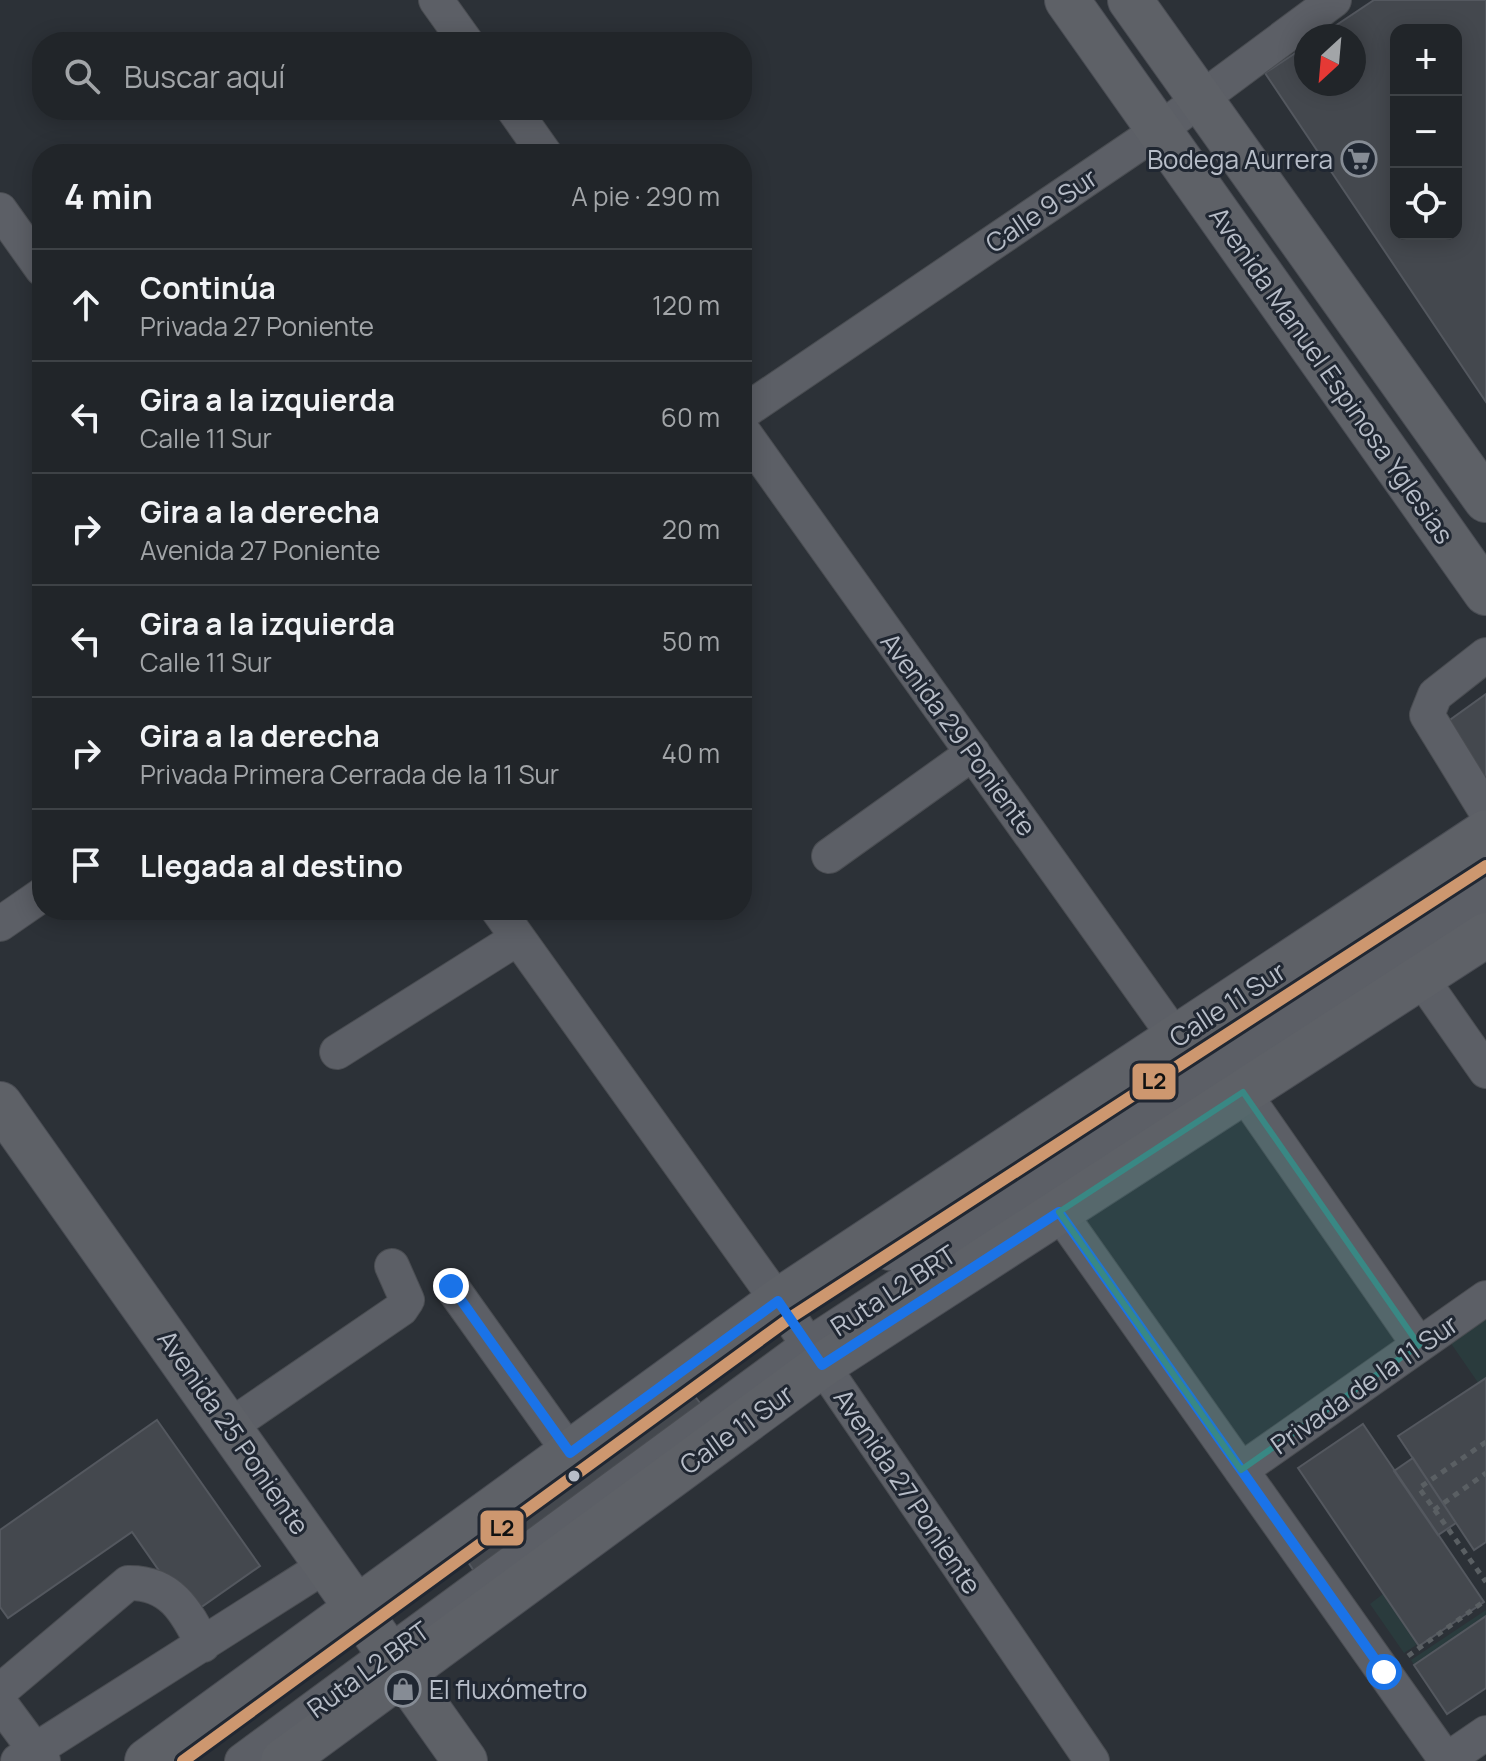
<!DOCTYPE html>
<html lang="es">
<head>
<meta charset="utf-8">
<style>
	:root { --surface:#212529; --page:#2d3135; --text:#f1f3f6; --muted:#a2a5a8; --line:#3e4246 }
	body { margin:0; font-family:Manrope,sans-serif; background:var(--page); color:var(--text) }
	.controls { position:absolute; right:24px; top:24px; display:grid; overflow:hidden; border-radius:16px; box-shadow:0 4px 20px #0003 }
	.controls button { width:72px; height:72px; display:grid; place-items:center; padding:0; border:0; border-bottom:2px solid var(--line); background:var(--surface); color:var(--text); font:40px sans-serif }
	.compass { position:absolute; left:1294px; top:24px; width:72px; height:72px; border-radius:50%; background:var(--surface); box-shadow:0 4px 20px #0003; rotate:206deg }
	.stop { position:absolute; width:24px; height:24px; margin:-18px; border:6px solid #1a73e8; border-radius:50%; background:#fff }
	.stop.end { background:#1a73e8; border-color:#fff; box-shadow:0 2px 8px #0008 }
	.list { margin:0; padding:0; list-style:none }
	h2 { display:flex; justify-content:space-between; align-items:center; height:104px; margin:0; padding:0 32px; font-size:34px }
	h2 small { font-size:26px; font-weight:400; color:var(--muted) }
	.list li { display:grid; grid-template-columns:52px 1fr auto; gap:24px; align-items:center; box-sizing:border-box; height:112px; padding:0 32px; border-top:2px solid var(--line) }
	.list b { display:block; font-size:30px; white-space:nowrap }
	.list p { margin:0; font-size:26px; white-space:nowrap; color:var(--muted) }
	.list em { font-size:26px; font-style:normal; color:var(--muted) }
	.icon { flex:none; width:44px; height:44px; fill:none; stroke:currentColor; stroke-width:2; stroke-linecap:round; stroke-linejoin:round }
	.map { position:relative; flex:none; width:1486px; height:1761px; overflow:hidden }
	.search { position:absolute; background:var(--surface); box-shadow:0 4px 20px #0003; left:32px; top:32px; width:720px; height:88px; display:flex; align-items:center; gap:20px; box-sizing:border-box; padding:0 28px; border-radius:32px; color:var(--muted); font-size:30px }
	.panel { position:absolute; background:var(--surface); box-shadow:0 4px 20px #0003; left:32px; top:144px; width:720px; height:776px; border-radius:32px }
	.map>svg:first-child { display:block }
</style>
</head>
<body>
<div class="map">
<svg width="1486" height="1761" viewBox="0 0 1486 1761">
	<rect width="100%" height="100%" fill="#2c3137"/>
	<path fill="#2a3b3d" d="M1486,1317V1379L1479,1384L1450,1342Z
		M1383,1594L1418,1644L1404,1653L1370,1604Z
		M1486,1610V1616L1414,1665L1411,1660Z"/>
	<path fill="#44484e" stroke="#54585f" stroke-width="2" fill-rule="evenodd" d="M1374,0H1486V402L1265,73L1306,46V84H1354V36H1320ZM1396,30H1456V234H1396Z
		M1486,694V778L1480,782L1440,727Z
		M1486,1378V1542L1474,1550L1398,1436Z
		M693,1394L708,1413L480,1580L466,1559Z
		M157,1420L260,1566L190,1615L132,1532L8,1618L0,1607V1530Z
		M1363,1424L1484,1602L1419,1646L1298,1468Z
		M1413,1458L1456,1523L1438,1535L1394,1471Z
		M1486,1616V1688L1447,1714L1414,1665Z"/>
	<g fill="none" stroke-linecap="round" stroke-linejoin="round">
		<defs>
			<path id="minor" d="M436,0L466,42
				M514,110L545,154
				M0,210L42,269
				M742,413L1159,130L1334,0
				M742,430L1176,1038
				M1486,655L1435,695L1427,715L1486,811
				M829,856L973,753
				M498,910L790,1318L1092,1761
				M0,924L42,895
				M1421,978L1486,1071
				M337,1052L518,938
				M1243,1092L1419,1345
				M1059,1212L1446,1760
				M889,1253L1486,866
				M451,1286L570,1453
				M230,1426L401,1309L407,1300L392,1266
				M1241,1470L1486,1298
				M0,1691L128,1583C170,1582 186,1610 203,1645
				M0,1703L43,1761
				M18,1761L328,1564
				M242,1761L808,1345L1486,902
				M1445,1761L1486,1733"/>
			<path id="major" d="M1067,0L1486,593
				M1130,0L1486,500
				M0,1104L465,1761
				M147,1761L778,1301L1486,832
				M283,1761L822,1365L1486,935"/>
		</defs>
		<use href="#minor" stroke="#4a4d52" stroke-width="36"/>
		<use href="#major" stroke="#4a4d54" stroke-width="46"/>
		<path stroke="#5a5f63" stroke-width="5" stroke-dasharray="6 6" stroke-linecap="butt" d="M1486,1442L1419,1488L1486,1582
			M1434,1510L1486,1473
			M1408,1656L1486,1600"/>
		<use href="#minor" stroke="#5c5f66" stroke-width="34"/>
		<use href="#major" stroke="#5e6167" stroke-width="44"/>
		<defs>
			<path id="bus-1" d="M183,1761L790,1318L1486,866"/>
		</defs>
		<use href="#bus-1" stroke="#202732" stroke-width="18"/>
		<use href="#bus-1" stroke="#cd976f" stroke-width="12"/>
	</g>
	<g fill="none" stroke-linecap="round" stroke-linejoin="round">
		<path stroke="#1a73e8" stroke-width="10" d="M451,1286L570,1453L778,1301L822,1365L1059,1212L1384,1672"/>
	</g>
	<path fill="#398884" fill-opacity="0.2" stroke="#398884" stroke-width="6" stroke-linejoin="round" d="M1243,1092L1419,1345L1241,1470L1059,1212Z"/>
	<defs>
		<symbol id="supermarket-ring" viewBox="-11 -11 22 22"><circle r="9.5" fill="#202732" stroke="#868c95" stroke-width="1.5"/><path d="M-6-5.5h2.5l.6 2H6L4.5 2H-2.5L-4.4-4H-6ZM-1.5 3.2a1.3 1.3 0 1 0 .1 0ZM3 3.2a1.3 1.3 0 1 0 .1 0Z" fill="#868c95"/></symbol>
		<symbol id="shop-ring" viewBox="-11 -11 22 22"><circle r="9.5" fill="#202732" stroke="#868c95" stroke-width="1.5"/><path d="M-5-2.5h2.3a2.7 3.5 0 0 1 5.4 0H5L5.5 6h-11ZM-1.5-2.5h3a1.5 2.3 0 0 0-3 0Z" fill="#868c95"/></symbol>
	</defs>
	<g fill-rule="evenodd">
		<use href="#supermarket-ring" x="1339" y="139" width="40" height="40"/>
		<use href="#shop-ring" x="383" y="1669" width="40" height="40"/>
	</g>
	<circle fill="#b7bdc8" stroke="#202732" stroke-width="3" cx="574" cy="1476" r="7"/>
	<g text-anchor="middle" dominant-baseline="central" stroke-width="6" stroke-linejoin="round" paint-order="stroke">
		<g font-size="26" fill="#b7bdc8" stroke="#202732" text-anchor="end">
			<text x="1333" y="159">Bodega Aurrera</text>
			<text x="429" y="1689" text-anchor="start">El fluxómetro</text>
		</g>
		<g font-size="26" fill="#b7bdc8" stroke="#202732">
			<text transform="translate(1041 210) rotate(-34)">Calle 9 Sur</text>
			<text transform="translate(1332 375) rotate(55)">Avenida Manuel Espinosa Yglesias</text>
			<text transform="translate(959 734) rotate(54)">Avenida 29 Poniente</text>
			<text transform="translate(1227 1004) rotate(-33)">Calle 11 Sur</text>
			<text transform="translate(893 1290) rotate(-33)">Ruta L2 BRT</text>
			<text transform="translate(1364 1384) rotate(-35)">Privada de la 11 Sur</text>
			<text transform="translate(736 1429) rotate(-36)">Calle 11 Sur</text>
			<text transform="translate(234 1432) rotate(55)">Avenida 25 Poniente</text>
			<text transform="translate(908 1491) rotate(56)">Avenida 27 Poniente</text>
			<text transform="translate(368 1669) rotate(-36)">Ruta L2 BRT</text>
		</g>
	</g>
	<g stroke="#202732" stroke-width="3">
		<rect x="1131" y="1062" width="46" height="39" rx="8" fill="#cd976f"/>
		<rect x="479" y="1509" width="46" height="38" rx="8" fill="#cd976f"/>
	</g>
	<g font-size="22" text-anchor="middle" font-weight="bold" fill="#111">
		<text x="1154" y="1089">L2</text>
		<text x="502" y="1536">L2</text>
	</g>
</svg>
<div class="controls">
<button>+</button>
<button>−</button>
<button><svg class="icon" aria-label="locate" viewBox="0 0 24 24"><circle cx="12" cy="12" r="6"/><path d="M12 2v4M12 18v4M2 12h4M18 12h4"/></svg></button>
</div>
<svg class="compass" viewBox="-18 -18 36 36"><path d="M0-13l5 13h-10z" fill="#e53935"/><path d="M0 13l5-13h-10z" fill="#a2a5a8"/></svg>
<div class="stop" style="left:1384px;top:1672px"></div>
<div class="stop end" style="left:451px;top:1286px"></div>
<div class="search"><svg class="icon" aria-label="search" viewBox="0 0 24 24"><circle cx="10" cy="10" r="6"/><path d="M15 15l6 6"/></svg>Buscar aquí</div>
<section class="panel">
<h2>4 min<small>A pie · 290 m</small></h2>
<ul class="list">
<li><svg class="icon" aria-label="ahead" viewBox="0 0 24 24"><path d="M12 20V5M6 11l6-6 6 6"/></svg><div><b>Continúa</b><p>Privada 27 Poniente</p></div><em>120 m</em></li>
<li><svg class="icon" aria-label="left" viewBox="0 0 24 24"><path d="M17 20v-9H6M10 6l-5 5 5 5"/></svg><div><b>Gira a la izquierda</b><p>Calle 11 Sur</p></div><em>60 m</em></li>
<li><svg class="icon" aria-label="right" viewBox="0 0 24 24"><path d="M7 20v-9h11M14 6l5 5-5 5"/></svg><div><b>Gira a la derecha</b><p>Avenida 27 Poniente</p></div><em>20 m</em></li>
<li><svg class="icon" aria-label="left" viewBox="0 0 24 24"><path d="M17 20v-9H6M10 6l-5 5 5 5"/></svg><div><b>Gira a la izquierda</b><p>Calle 11 Sur</p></div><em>50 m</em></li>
<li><svg class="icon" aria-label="right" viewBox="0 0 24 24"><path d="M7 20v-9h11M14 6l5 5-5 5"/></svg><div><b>Gira a la derecha</b><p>Privada Primera Cerrada de la 11 Sur</p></div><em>40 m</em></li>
<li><svg class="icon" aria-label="arrive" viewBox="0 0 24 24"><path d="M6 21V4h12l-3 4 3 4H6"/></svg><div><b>Llegada al destino</b></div></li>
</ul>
</section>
</div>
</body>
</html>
